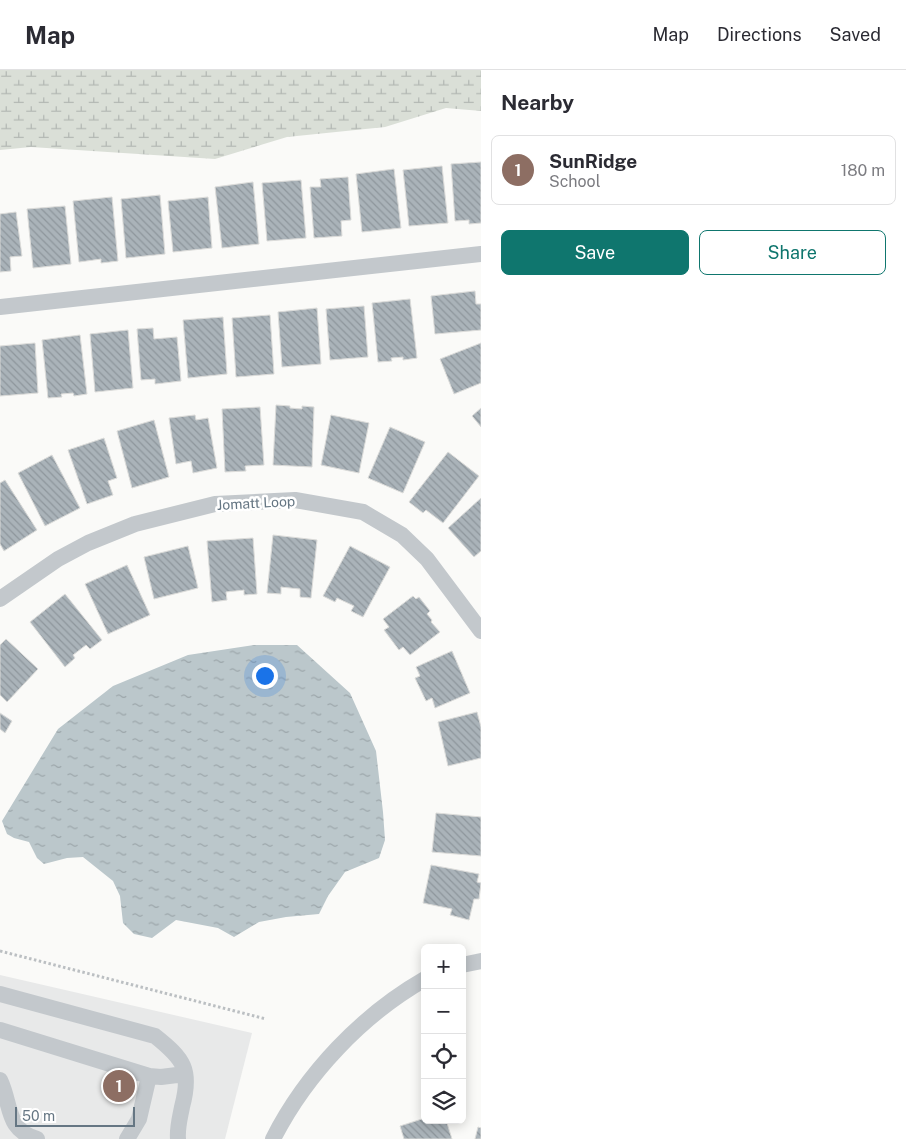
<!DOCTYPE html>
<html lang="en">
<head>
<meta charset="utf-8">
<style>
	:root { --surface:#fff; --page:#f7f7f7; --text:#2b2b33; --muted:#7c7c81; --line:#e1e1e2; --accent:#0f766e }
	body { margin:0; font-family:"Public Sans",sans-serif; background:var(--page); color:var(--text) }
	.controls { position:absolute; right:15px; bottom:15px; display:grid; overflow:hidden; border-radius:8px; box-shadow:0 2px 12px #0003 }
	.controls button { width:45px; height:45px; display:grid; place-items:center; padding:0; border:0; border-bottom:1px solid var(--line); background:var(--surface); color:var(--text); font:25px sans-serif }
	.scale { position:absolute; left:15px; bottom:12px; width:120px; box-sizing:border-box; padding-left:5px; border:2px solid #657683; border-top:0; font-size:14px; line-height:18px; white-space:nowrap; color:#657683; -webkit-text-stroke:4px #fff; paint-order:stroke }
	.you { position:absolute; left:264px; top:605px; width:18px; height:18px; margin:-12px; border:4px solid #fff; border-radius:50%; background:#1a73e8; box-shadow:0 0 0 8px #1a73e833 }
	.badge { display:grid; place-items:center; width:32px; height:32px; border-radius:50%; background:var(--accent); color:#fff; font-size:16px; font-weight:700 }
	.pin { position:absolute; translate:-50% -50%; border:2px solid #fff; box-shadow:0 1px 5px #0006 }
	.list { margin:0; padding:0; list-style:none }
	h2 { display:flex; justify-content:space-between; align-items:center; height:65px; margin:0; padding:0 20px; font-size:21px }
	h2 small { font-size:16px; font-weight:400; color:var(--muted) }
	.list li { display:grid; grid-template-columns:32px 1fr auto; gap:15px; align-items:center; box-sizing:border-box; height:70px; margin:0 10px 10px; padding:0 10px; border:1px solid var(--line); border-radius:8px }
	.list b { display:block; font-size:19px; white-space:nowrap }
	.list p { margin:0; font-size:16px; white-space:nowrap; color:var(--muted) }
	.list em { font-size:16px; font-style:normal; color:var(--muted) }
	.actions { display:flex; gap:10px; padding:15px 20px }
	.actions a { flex:1; padding:11px 0; border:1px solid var(--accent); border-radius:8px; text-align:center; font-size:18px; color:var(--accent) }
	.actions .main { background:var(--accent); color:#fff }
	.icon { flex:none; width:28px; height:28px; fill:none; stroke:currentColor; stroke-width:2; stroke-linecap:round; stroke-linejoin:round }
	.map { position:relative; flex:none; width:481px; height:1069px; overflow:hidden }
	header { display:flex; align-items:center; gap:30px; box-sizing:border-box; height:70px; padding:0 25px; background:var(--surface); border-bottom:1px solid var(--line) }
	header strong { font-size:24px }
	nav { display:flex; gap:28px; margin-inline-start:auto; font-size:18px }
	main { display:flex }
	aside { flex:1; background:var(--surface) }
	.map>svg:first-child { display:block }
</style>
</head>
<body>
<header>
<strong>Map</strong>
<nav><a>Map</a><a>Directions</a><a>Saved</a></nav>
</header>
<main>
<div class="map">
<svg width="481" height="1069" viewBox="0 0 481 1069">
	<defs>
		<pattern id="wetland-marsh" width="20" height="14" patternUnits="userSpaceOnUse" patternTransform="scale(1.25)"><rect width="20" height="14" fill="#dadfd7"/><path d="M1 5h8M5 5V1M11 12h8M15 12V8" fill="none" stroke="#b4b9b4"/></pattern>
		<pattern id="water-ripples" width="26" height="14" patternUnits="userSpaceOnUse" patternTransform="scale(1.25)"><rect width="26" height="14" fill="#bbc7cb"/><path d="M2 4q2-2 4 0t4 0M15 11q2-2 4 0t4 0" fill="none" stroke="#9ca6aa"/></pattern>
		<pattern id="building-back-hatch" width="6" height="6" patternUnits="userSpaceOnUse" patternTransform="scale(1.25)"><rect width="6" height="6" fill="#aab3b9"/><path d="M-1 5l2 2M0 0l6 6M5-1l2 2" fill="none" stroke="#8e969c"/></pattern>
	</defs>
	<rect width="100%" height="100%" fill="#fafaf8"/>
	<path fill="#e8e9e9" d="M0,905L252,963L225,1069H0Z"/>
	<path fill="url(#wetland-marsh)" d="M0,0H481V41L446,38L385,57L287,67L215,89L31,77L0,80Z"/>
	<path fill="url(#water-ripples)" d="M254,575H297L350,623L376,681L383,742L385,770L379,788L345,802L328,826L319,844L286,847L259,852L234,867L218,858L176,850L152,868L134,864L123,853L120,826L113,811L83,787L67,788L44,794L37,788L29,772L14,768L7,764L2,751L58,659L113,616L188,585Z"/>
	<path fill="url(#building-back-hatch)" stroke="#dcdcda" d="M481,92V153L469,154V150L455,151L451,94Z
		M442,96L448,153L409,156L403,100Z
		M394,99L401,158L362,162L356,104Z
		M348,107L351,150L341,151L342,166L314,168L310,117H321L320,109Z
		M301,110L306,168L267,171L262,113Z
		M253,112L259,174L222,178L215,117Z
		M160,125L165,184L126,188L121,129Z
		M112,127L118,191L101,193V189L79,192L73,131Z
		M208,127L212,178L173,182L168,131Z
		M65,136L71,194L33,198L27,139Z
		M16,142L22,186L10,187L11,201L0,202V144Z
		M475,221L476,234H481V260L435,264L431,226Z
		M410,229L417,288L403,290V287L391,288L392,291L378,292L372,233Z
		M364,236L368,287L330,290L326,239Z
		M317,238L321,294L282,297L278,242Z
		M270,245L274,304L236,307L232,248Z
		M223,247L227,304L188,308L183,250Z
		M153,258L154,269L177,267L181,311L155,314V309L141,310L137,259Z
		M128,260L133,318L95,322L90,264Z
		M80,265L87,324L74,326L73,323L61,324L62,327L48,328L42,270Z
		M35,273L38,323L0,326V276Z
		M481,273V313L454,324L440,289Z
		M276,335L290,336V338L302,339V336L314,337L312,397L273,395Z
		M260,337L264,395L245,396L246,401L225,402L222,339Z
		M481,338V357L472,346Z
		M195,345L196,350L208,348L217,398L193,403L191,391L176,394L169,348Z
		M331,345L369,353L359,403L321,395Z
		M154,350L169,407L132,418L117,361Z
		M390,357L425,372L403,423L368,408Z
		M104,368L117,408L108,411L113,425L87,434L68,380Z
		M448,382L479,406L443,453L426,440L423,443L409,432Z
		M52,385L80,438L45,456L18,403Z
		M5,410L37,460L4,481L0,474V413Z
		M481,428V481L474,487L448,458Z
		M273,465L317,470L311,528L300,527V519L281,517V524L267,523Z
		M253,468L257,524L244,525V520L226,522L227,530L212,532L207,471Z
		M188,476L198,518L154,529L144,487Z
		M350,476L390,497L363,547L351,541L354,536L337,528L335,532L323,526Z
		M127,495L150,545L108,564L85,514Z
		M65,524L102,570L90,579L86,575L73,585L75,588L65,597L30,552Z
		M413,526L416,529L419,527L430,541L427,544L432,550L431,552L440,562L410,585L403,577L399,580L384,560L389,557L383,549Z
		M6,569L38,599L7,632L0,625V575Z
		M452,581L470,623L435,638L432,628L426,631L415,608L420,606L416,597Z
		M477,642L481,657V688L448,696L438,652Z
		M0,643L12,651L5,663L0,659Z
		M436,743L481,747V786L432,782Z
		M431,795L479,804L477,812L481,813L479,829H474L469,850L450,845L452,839L423,833Z
		M425,1048V1050H446L452,1069H404L400,1056Z
		M478,1057L481,1058V1069H475Z"/>
	<g fill="none" stroke-linecap="round" stroke-linejoin="round">
		<path stroke="#bbbfc2" stroke-width="3" stroke-dasharray="2.5 2.5" stroke-linecap="butt" d="M0,881L266,949"/>
		<path stroke="#c3c8cc" stroke-width="16" d="M0,237L481,184
			M0,529L58,489L88,473L135,454L215,434L295,430L363,442L402,465L427,489L481,561
			M462,895L481,891
			M0,924L155,966C184,989 192,1000 182,1037C180,1048 177,1058 178,1069
			M0,960L149,1006L161,1007L185,1004
			M0,1010C12,1035 5,1059 37,1069
			M127,1069L139,1049L149,1006
			M273,1069C306,1004 362,945 425,909"/>
	</g>
	<g text-anchor="middle" dominant-baseline="central" stroke-width="5" stroke-linejoin="round" paint-order="stroke">
		<g font-size="14" fill="#657683" stroke="#fff">
			<text transform="translate(256 433) rotate(-3)">Jomatt Loop</text>
		</g>
	</g>
</svg>
<div class="controls">
<button>+</button>
<button>−</button>
<button><svg class="icon" aria-label="locate" viewBox="0 0 24 24"><circle cx="12" cy="12" r="6"/><path d="M12 2v4M12 18v4M2 12h4M18 12h4"/></svg></button>
<button><svg class="icon" aria-label="layers" viewBox="0 0 24 24"><path d="M12 4l9 5-9 5-9-5zM3 14l9 5 9-5"/></svg></button>
</div>
<div class="scale">50 m</div>
<div class="you"></div>
<div class="pin badge" style="left:119px;top:1016px;background:#8d6e63">1</div>
</div>
<aside>
<h2>Nearby<small></small></h2>
<ul class="list">
<li><span class="badge" style="background:#8d6e63">1</span><div><b>SunRidge</b><p>School</p></div><em>180 m</em></li>
</ul>
<div class="actions"><a class="main">Save</a><a>Share</a></div>
</aside>
</main>
</body>
</html>
